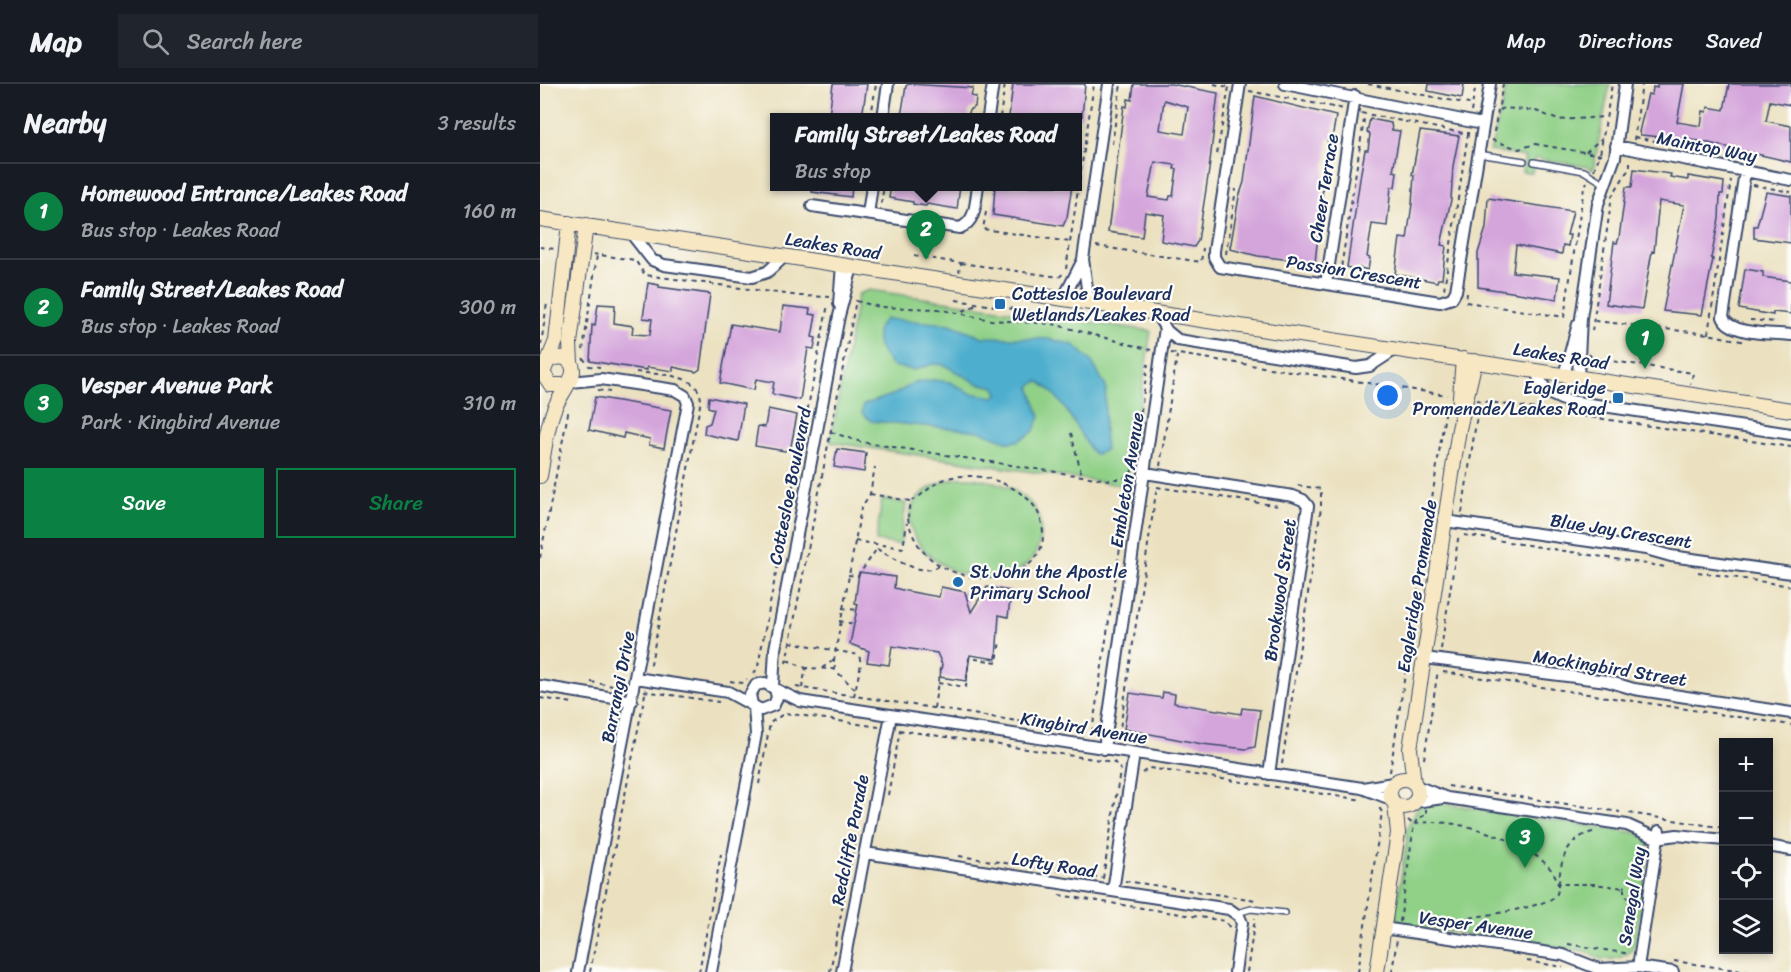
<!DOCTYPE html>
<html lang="en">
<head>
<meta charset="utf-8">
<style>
	:root { --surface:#171b24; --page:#20242c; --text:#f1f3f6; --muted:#9ea1a6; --line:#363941; --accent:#0b8043 }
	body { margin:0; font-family:Sriracha,sans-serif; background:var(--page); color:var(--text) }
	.controls { position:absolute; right:18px; bottom:18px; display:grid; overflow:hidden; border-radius:0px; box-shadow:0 3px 9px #0003 }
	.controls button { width:54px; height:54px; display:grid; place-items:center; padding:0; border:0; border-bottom:2px solid var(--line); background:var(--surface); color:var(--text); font:30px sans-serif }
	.you { position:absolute; left:848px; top:312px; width:21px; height:21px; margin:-15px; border:4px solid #fff; border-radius:50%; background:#1a73e8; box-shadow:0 0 0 9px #1a73e833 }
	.badge { display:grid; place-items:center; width:39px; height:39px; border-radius:50%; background:var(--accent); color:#fff; font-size:20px; font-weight:700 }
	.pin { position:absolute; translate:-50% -50px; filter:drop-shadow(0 2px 3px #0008) }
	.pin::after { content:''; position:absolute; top:32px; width:21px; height:18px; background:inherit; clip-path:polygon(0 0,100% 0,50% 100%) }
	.popup { position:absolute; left:230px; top:29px; width:312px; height:78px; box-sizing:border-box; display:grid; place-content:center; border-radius:0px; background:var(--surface); filter:drop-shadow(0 2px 4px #0005); font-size:20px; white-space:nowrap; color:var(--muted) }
	.popup b { font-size:22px; color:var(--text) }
	.popup::after { content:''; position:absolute; left:50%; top:100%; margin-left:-12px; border:12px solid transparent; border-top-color:var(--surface) }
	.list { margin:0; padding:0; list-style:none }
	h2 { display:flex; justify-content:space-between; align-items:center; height:78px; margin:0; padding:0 24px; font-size:26px }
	h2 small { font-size:20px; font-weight:400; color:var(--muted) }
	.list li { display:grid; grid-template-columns:39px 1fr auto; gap:18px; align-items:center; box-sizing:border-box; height:96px; padding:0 24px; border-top:2px solid var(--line) }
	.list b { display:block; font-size:22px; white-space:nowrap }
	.list p { margin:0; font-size:20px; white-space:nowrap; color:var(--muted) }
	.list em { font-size:20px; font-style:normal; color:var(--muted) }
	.actions { display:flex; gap:12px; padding:18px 24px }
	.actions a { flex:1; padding:14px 0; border:2px solid var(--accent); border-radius:0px; text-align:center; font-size:21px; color:var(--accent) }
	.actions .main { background:var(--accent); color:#fff }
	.icon { flex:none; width:33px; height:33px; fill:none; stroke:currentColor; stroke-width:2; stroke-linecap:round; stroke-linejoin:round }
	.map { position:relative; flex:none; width:1251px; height:888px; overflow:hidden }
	header { display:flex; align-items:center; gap:36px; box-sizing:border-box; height:84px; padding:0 30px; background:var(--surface); border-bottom:2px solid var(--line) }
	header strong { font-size:28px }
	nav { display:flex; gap:33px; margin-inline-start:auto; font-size:21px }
	.search { width:420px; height:54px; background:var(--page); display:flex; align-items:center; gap:15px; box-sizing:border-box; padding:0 21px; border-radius:0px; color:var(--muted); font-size:22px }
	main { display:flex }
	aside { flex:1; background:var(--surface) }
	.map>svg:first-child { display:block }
</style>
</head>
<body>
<header>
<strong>Map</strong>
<div class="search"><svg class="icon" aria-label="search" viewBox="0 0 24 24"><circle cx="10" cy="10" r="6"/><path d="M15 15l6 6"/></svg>Search here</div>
<nav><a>Map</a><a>Directions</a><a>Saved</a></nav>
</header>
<main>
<aside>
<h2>Nearby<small>3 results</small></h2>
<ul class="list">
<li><span class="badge">1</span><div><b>Homewood Entrance/Leakes Road</b><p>Bus stop · Leakes Road</p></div><em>160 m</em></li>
<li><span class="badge">2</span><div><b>Family Street/Leakes Road</b><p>Bus stop · Leakes Road</p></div><em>300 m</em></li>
<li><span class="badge">3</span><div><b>Vesper Avenue Park</b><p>Park · Kingbird Avenue</p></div><em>310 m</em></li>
</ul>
<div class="actions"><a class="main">Save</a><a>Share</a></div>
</aside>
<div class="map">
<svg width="1251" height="888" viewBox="0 0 1251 888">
	<rect width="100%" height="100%" fill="#fdfcf7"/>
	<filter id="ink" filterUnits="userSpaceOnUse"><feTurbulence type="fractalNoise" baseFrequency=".0167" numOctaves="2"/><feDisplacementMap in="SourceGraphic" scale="12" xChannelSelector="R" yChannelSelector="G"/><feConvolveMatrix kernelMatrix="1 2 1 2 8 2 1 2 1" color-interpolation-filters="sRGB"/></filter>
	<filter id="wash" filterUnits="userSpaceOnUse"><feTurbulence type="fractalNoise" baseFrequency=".008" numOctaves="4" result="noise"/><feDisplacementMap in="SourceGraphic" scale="24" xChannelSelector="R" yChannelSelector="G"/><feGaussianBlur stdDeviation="1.35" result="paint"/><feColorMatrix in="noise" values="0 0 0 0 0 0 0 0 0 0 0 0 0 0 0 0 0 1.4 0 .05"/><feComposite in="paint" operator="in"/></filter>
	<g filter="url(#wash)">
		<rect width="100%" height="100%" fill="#ebe1c0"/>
		<path fill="#90d087" stroke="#568072" stroke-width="1.5" d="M965,0H1070L1053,86L1048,83L995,74L992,89L982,88L985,73L950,67L964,14Z
			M329,206L611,247L587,402L290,358L318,210Z
			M417,394C456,392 514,412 498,463C493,478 480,487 465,491C398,510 316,417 417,394Z
			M342,415L366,419L360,461L336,457Z
			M900,719L1097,749L1107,754L1109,765L1095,860C1091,872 1074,877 1061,875C1055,873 1050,868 1043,867L870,842L859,838L854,826L857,819L867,756L866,746L878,723Z"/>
		<path fill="#4eaecd" stroke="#346e96" stroke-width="1.5" d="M346,235L410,240L443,253L509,255L534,261L552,278L566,303L564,345L566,366L556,370L553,369C538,348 521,309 498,297L490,302L500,333L493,348L478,357L469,358L440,347L331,337L322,329L323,321L355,310L374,299L393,296L410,298L430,309L454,313L458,310L455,303L437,299L404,281L393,280L374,286L352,282C341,269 327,249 346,235Z"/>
		<g id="blocks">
			<path fill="#d4a5db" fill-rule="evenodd" d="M293,0H327L322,33H289Z
				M369,0L433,4L431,12L436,13L435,23L430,25L428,33H361L366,2Z
				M473,0H545L542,33H469Z
				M594,0H631L678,9L669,86L658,157L654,163L621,157L624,131L605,128L602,153L568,148L584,22L587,23L588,15L592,16ZM624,16L648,23L644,50L620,46ZM615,78L635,81L634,85H637L633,112H630L629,116L608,113Z
				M889,0H924L922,14L888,7Z
				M1117,0H1144L1137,38L1161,42L1163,27L1167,28L1168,23L1184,26L1189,0H1251V21L1230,17L1226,37L1251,42V78L1160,57L1101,51L1099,48L1108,10L1112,11L1113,3L1117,4Z
				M715,12L796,32L792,55H788L775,179L718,172L690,165L699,113L704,98Z
				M830,35L851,39L852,46L860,47L853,87L857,88L855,103H851L847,142L832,140L827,173L830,174L828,186L820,184L819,187L807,183L821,88L825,66H828L830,50L827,48Z
				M880,47L919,52L913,82L911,116L901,161L906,162L902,195H898L897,198L855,190L860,154L867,155L872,120L874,91H872Z
				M1094,85L1131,90L1130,93L1148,96V92L1184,98L1183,110H1180L1179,135L1171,174L1173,175L1162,231L1123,227L1144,121L1119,117L1114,168L1112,167L1102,225L1066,220L1074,158L1077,159L1079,154L1086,103H1092Z
				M273,102H312L311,113L272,108Z
				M351,102H420L417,125L387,120L386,122L373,120V118L349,114Z
				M455,102H532L527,133L523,142L453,131Z
				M1226,108L1251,112V159L1214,154V142H1217Z
				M948,114L1033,127L1027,151H1030L1028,162L1023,161L1022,170L976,161L973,188L1020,193L1017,215L938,203V169L946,144Z
				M1205,185L1223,188V193L1251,197V230L1233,228V231L1199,225Z
				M108,199L119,201V203L170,210L160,285L156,288L133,283V287L107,283V286L50,277L52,241L55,242L58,220L75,221L74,239L93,242L92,250L110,251L112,235L103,234Z
				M243,222L270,225L269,230L276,231L272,253L276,254L274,265L268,264L260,316L232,310L234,298L216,295L214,306L180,299L191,240L240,248Z
				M55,313L131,326L124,364L109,361L110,355L84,349L83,354L49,346Z
				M169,313L204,320L198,357L164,350L165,341L170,339L174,325L168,323Z
				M228,325L257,331L251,362L245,367L215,362L218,342L225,343Z
				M297,365L326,369L324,388L294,383Z
				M319,488L355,493L354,504L366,507L399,513L401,503L425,508L431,528L447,503L471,507L468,533L459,531L456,575L430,571L426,597L400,593L402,580L397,569L352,562L349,581L327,578L329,567L310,560L318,520L315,519Z
				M623,608L635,610L634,619L701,630L702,624L720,626L715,663L706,665L662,660L584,645L590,609L622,614Z"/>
		</g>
	</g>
	<g filter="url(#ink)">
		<use href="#blocks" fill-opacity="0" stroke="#3a4a6d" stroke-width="1.5"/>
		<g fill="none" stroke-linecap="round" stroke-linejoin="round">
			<defs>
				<path id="lane" d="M938,70L984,77
					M994,78L1044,87L1065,100
					M697,829L711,825L745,829"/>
				<path id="street" d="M700,0L674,167V173L680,183L900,218L912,214L916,207L950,0
					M745,0L942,40
					M343,33L348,0
					M448,33L453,0
					M1076,62L1251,96
					M1205,87L1183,233C1189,251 1234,249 1251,251
					M272,122L420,144C437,137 435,118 438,102
					M328,130L332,102
					M90,148L112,176L124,181L212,193L227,188L244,173
					M786,200L815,12
					M523,215L543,176
					M549,219L543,175L569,0
					M299,220L302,181
					M616,229L627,247L638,256L816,284L830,282L856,265
					M994,286L1008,309L1023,316L1251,350
					M1024,291L1038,240
					M1038,293L1041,234L1058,120L1075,73L1085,0
					M30,298L61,295L135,306L145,312L148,319L38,888
					M605,389L753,412L763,416L768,422L729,690
					M905,437L1106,465L1131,472L1251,489
					M884,574L1067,597L1094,605L1251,629
					M96,594L188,608L221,626L234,621L237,613L235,605L225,599L216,601L210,611L212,620
					M0,602L92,617
					M233,602L235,565L299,232L312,183
					M235,605L260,617L822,704L851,715
					M564,665L625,244
					M876,702L907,714L1087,741L1116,754L1137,751L1184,756
					M823,704L853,699
					M875,718L903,714
					M1228,762L1251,766
					M325,769L689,825L699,832L702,839L695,888
					M573,807L594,670
					M843,844L1023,871L1059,885L1098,883L1133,888
					M1098,883L1119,747
					M171,888L216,650L214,623
					M302,888L351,631"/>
				<path id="secondary" d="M0,135L1251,326
					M31,279L30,259L46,141
					M26,301H11L3,289L16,257L29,139
					M919,325L923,275
					M0,392C4,370 6,344 15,323C19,314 34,294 33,286C32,272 18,271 8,277
					M850 709a14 14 0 1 1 28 0a14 14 0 1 1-28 0Z
					M874,699L870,665L919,345L935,277
					M837,888L858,749L855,720"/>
			</defs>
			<use href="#lane" stroke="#3a4a6d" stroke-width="8"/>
			<use href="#street" stroke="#3a4a6d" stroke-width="14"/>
			<use href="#secondary" stroke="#3a4a6d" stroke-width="16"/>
			<path stroke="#3a4a6d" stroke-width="2" stroke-dasharray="4.5 4.5" stroke-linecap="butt" d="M674,0L688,3V0
				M828,0L934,21
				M709,7L804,25
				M960,26L964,24L996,27L1018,36L1066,33
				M931,28L936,0
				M821,29L928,50V48
				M331,33L336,0
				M460,33L465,0
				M954,48L963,0
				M1095,53L1154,65
				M952,56L979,65L995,60L1061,71
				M1094,56L1102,0
				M572,60L581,0
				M1046,68L1062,54
				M677,70L689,3
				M1054,86L1060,70L1072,0
				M1213,101L1251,108
				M341,120L344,102
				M446,128L443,145L530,158
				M556,162L661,178L663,164
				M0,163L15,165
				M53,170L95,176L105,191L260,212L290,213
				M686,170L696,105
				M374,172L421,179L419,188
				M421,179L519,193L524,189
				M526,185L554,0
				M800,191L825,29
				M904,205L928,50
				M927,209L926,218L1024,233L1044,104L1047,98
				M416,216L505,230L519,240
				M316,217L340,223L398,225L451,236L513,240L611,266
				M423,227L439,220
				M1210,236L1237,238
				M1055,237L1168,250L1206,258
				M1052,247L1072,112L1090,83V77
				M1168,250L1191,96
				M1,261L7,219
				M43,266L57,171
				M631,269L907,311
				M1049,270L1052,274L1153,289L1151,300
				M43,274L49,282L60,283
				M96,288C117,291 159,288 161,316L110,585
				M58,306L70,308
				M936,316L1251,363
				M291,348L321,358L542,392L569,396L591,393
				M531,349L542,392
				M620,382L637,272
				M617,403L739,422
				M330,410L370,417L368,433
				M922,429L939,319
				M368,434C380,514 516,511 502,441C500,429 493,418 483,411C463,396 438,389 413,393C391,397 384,413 370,417
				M924,451L1126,483
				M315,457L363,464L367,439
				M1129,460L1150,463
				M337,465C352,473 381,494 399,482
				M0,474L29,324
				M1158,488L1251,502
				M308,491L318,492L336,466
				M302,524L317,526
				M299,537L315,540
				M250,558L319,571L321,580L314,612
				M901,565L919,449
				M247,576L266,584
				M246,579L316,216
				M282,584L294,576
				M903,588L1251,641
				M214,590L218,582L288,220
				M190,597L202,599L207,595
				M51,598L84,604
				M398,599L426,603L429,574L457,578L460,556
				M256,603L556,649
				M262,604L266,584L294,585
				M315,605L295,586L294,576L321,424L330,410L335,383
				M104,607L179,618
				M0,614L33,619
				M394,624L401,578
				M359,646L574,678L581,686
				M552,648L608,280
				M579,651L617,402
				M884,675L898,586
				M742,680L781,424V405L756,401
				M850,688L906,323
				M602,689L609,684L823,716
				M219,700L230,639L245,629L339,643
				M908,702L1080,728
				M348,711L360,646
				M1089,729L1184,744
				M868,736L874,741C911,726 1036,771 1016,812C1000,826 909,837 885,839
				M1053,748C1027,754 1020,776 1019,800H1054L1085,804
				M419,772L564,794
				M563,794L580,687
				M585,797L716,816
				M1084 806a9 9 0 1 1 18 0a9 9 0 1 1-18 0Z
				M519,811L685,837L690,844
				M860,838L874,741L878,734L886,731V725
				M1028,860L1090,870
				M987,877L1023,883
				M1134,877L1209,888
				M50,888L106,605
				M159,888L181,770
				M290,888L318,741
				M707,888L715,834
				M818,888L842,728L838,722
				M852,888L857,855"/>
			<use href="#lane" stroke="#fff" stroke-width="5"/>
			<use href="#street" stroke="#fff" stroke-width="10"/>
			<use href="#secondary" stroke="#f7e8c3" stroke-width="14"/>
		</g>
	</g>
	<g fill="#1f6fb2" stroke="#fdfcf7" stroke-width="2">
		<rect x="454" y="214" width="12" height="12" rx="3"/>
		<rect x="1072" y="308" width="12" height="12" rx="3"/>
		<circle cx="418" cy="498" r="6"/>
	</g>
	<g text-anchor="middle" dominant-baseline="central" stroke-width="4.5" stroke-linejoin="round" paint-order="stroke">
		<g font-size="18" fill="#1b2f5e" stroke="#fdfcf7">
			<text transform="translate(1167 63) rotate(11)">Maintop Way</text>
			<text transform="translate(784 104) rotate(-81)">Cheer Terrace</text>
			<text transform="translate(293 162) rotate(9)">Leakes Road</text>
			<text transform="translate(814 188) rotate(9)">Passion Crescent</text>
			<text transform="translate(1021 272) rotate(9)">Leakes Road</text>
			<text transform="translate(587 396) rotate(-81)">Embleton Avenue</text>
			<text transform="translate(250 402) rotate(-79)">Cottesloe Boulevard</text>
			<text transform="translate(1081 447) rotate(9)">Blue Jay Crescent</text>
			<text transform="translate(877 502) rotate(-81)">Eagleridge Promenade</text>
			<text transform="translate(740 506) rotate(-82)">Brookwood Street</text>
			<text transform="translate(1070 584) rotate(9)">Mockingbird Street</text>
			<text transform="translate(78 603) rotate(-79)">Barrangi Drive</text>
			<text transform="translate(544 644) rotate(9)">Kingbird Avenue</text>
			<text transform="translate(310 756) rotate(-79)">Redcliffe Parade</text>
			<text transform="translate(514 781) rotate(9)">Lofty Road</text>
			<text transform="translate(1092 812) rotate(-81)">Senegal Way</text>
			<text transform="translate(936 841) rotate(8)">Vesper Avenue</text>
		</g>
		<g font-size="18" fill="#1b2f5e" stroke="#fdfcf7" text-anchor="start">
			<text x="472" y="210">Cottesloe Boulevard<tspan x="472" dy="21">Wetlands/Leakes Road</tspan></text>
			<text x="1066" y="304" text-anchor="end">Eagleridge<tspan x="1066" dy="21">Promenade/Leakes Road</tspan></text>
			<text x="430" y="488">St John the Apostle<tspan x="430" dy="21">Primary School</tspan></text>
		</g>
	</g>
</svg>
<div class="controls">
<button>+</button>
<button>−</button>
<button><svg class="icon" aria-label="locate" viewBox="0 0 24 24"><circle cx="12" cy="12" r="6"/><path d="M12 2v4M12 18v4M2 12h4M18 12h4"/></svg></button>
<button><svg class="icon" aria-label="layers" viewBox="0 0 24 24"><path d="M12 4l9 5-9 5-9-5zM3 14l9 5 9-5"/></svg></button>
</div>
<div class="you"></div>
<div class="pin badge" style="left:1105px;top:285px">1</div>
<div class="pin badge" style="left:386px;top:176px">2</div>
<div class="popup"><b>Family Street/Leakes Road</b>Bus stop</div>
<div class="pin badge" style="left:985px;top:784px">3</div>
</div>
</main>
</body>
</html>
